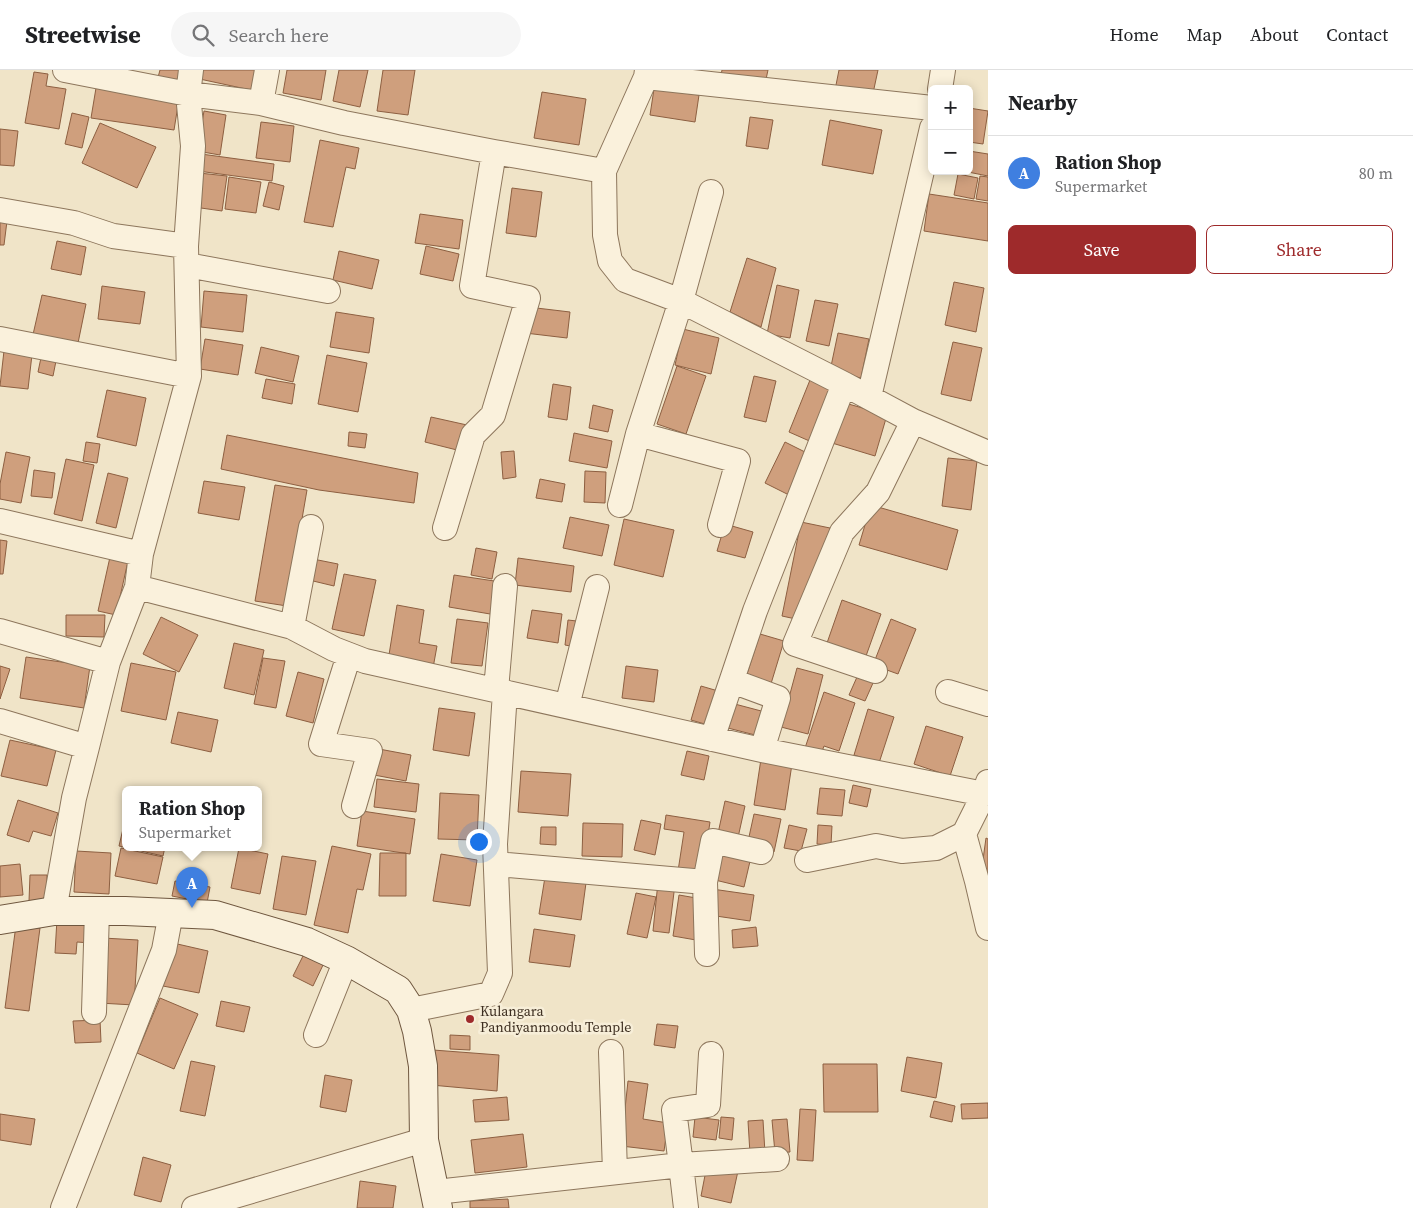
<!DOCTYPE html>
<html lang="en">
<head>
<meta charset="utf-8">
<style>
	:root { --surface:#fff; --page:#f6f6f6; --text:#202124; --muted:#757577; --line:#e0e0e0; --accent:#9e2a2b }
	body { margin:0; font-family:"Source Serif 4",serif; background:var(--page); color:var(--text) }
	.controls { position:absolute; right:15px; top:15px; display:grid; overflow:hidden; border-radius:8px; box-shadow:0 2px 12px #0003 }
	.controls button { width:45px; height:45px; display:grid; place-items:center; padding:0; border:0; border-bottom:1px solid var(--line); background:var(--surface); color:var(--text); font:25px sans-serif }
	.you { position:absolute; left:478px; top:771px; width:18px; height:18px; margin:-12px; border:4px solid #fff; border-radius:50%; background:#1a73e8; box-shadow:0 0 0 8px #1a73e833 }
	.badge { display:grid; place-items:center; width:32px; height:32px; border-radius:50%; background:var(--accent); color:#fff; font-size:16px; font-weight:700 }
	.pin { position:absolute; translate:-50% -41px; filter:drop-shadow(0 1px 2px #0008) }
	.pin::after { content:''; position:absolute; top:26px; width:18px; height:15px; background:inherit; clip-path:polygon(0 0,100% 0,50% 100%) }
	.popup { position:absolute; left:122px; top:716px; width:140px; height:65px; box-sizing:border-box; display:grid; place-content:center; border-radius:8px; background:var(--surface); filter:drop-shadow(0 1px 4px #0005); font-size:16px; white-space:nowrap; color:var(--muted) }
	.popup b { font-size:19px; color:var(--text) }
	.popup::after { content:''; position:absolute; left:50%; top:100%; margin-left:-10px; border:10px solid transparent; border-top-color:var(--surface) }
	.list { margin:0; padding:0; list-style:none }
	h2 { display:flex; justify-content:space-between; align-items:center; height:65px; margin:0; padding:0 20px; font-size:21px }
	h2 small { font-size:16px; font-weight:400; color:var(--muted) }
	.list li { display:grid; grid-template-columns:32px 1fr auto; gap:15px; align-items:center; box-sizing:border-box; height:75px; padding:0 20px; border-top:1px solid var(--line) }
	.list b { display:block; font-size:19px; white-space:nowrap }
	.list p { margin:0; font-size:16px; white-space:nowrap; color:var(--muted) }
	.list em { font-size:16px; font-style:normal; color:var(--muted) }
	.actions { display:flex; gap:10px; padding:15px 20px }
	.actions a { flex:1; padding:11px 0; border:1px solid var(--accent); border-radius:8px; text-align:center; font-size:18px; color:var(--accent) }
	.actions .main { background:var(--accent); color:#fff }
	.icon { flex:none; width:28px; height:28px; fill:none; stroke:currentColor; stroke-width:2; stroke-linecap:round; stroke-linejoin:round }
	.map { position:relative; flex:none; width:988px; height:1138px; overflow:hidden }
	header { display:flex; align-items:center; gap:30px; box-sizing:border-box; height:70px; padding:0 25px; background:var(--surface); border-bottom:1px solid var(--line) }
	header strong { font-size:24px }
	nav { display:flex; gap:28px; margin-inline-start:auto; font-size:18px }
	.search { width:350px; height:45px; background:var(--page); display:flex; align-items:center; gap:12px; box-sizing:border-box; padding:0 18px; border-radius:28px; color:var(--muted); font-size:19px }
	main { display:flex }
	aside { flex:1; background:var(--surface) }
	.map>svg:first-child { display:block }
</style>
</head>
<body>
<header>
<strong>Streetwise</strong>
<div class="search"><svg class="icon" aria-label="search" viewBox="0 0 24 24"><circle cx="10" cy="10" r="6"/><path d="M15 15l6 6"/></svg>Search here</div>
<nav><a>Home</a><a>Map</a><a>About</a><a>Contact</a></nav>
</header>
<main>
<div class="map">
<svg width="988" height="1138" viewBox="0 0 988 1138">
	<rect width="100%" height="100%" fill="#f0e4c8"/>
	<path fill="#cf9f7d" stroke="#8d5f41" d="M160,0H181L178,15L157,11Z
		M196,0H265L260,22L195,8Z
		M287,0H326L321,30L283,23Z
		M339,0H368L360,37L333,31Z
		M383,0H415L408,45L377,41Z
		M722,0H768L765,14L721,5Z
		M839,0H878L872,28L835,20Z
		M34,2L48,4L46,16L66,19L59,59L25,53Z
		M96,18L179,29L174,60L91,48Z
		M654,19L699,25L695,52L650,45Z
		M542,22L586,29L579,75L534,68Z
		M969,38L988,41L983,74L969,72Z
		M204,41L226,45L220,85L197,81Z
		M72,43L89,47L82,78L65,74Z
		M750,47L773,50L768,79L746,76Z
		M830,50L882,60L873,104L822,95Z
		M261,52L294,56L290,92L256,88Z
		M100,53L156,77L137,118L82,93Z
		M0,59L18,61L14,96L0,95Z
		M320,70L359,78L355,99L346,97L333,157L304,152Z
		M969,81L988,84V106L963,101H969Z
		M201,84L274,94L272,111L198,101Z
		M199,103L227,106L222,141L194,137Z
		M958,104L978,108L974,129L954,125Z
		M980,106L988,107V131L976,129Z
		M229,107L261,112L256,143L225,139Z
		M269,112L284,116L279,140L263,136Z
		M512,118L542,122L536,167L506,163Z
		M929,124L988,133V171L924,161Z
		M420,144L463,150L459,179L415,173Z
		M0,150L7,151L4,175H0Z
		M57,171L86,177L81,205L51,199Z
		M426,176L459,184L453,211L420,204Z
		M339,181L379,190L372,219L333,210Z
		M747,188L776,198L761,257L730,242Z
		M954,212L984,218L976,262L945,255Z
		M777,215L799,220L790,268L767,264Z
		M102,216L145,222L140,254L98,249Z
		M204,221L247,225L243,262L201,257Z
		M42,225L86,234L77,278L32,269Z
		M815,230L838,234L829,276L806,271Z
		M528,237L570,242L567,268L525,263Z
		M336,242L374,248L369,283L330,277Z
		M683,259L719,268L711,304L675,295Z
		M838,263L869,269L861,308L830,301Z
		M205,269L243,275L238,305L200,299Z
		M5,272L33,276L28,319L0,316Z
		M953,272L982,278L971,331L941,324Z
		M261,277L299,286L293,312L255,303Z
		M43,278L58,281L53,306L38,302Z
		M327,285L367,293L358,342L318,334Z
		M677,296L706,306L686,364L657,354Z
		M754,306L776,311L766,352L744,347Z
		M266,309L295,314L292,334L262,328Z
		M810,310L835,321L814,373L789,362Z
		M553,314L571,317L567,350L548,347Z
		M107,320L146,328L136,376L97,367Z
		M845,333L887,345L875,386L832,373Z
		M593,335L613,340L608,362L589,358Z
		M431,347L467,355L461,381L425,372Z
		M349,362L367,364L365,378L348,376Z
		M574,363L612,371L607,398L569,391Z
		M227,365L418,403L414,433L319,420L221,399Z
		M86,372L100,374L97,393L83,391Z
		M785,372L809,384L789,425L765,413Z
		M514,381L516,407L503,409L501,382Z
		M6,382L30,387L21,433L0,429V414Z
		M948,388L977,391L971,440L942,436Z
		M66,389L94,395L82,451L54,444Z
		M34,400L55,403L52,428L31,426Z
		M585,401L606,402L605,433L584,432Z
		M108,403L128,408L116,458L96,453Z
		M540,409L565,414L562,432L536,428Z
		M204,411L245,417L239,450L198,443Z
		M275,415L307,420L287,536L255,531Z
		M871,435L958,460L947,500L859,475Z
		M570,447L609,455L602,486L563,478Z
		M624,449L674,460L663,507L614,495Z
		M801,452L830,458L820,507L805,551L782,546Z
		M725,454L753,462L745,488L717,481Z
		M0,470L7,471L3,504H0Z
		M476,478L497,482L492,509L471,505Z
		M110,487L128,491L116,545L98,541Z
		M518,488L574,496L571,522L515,515Z
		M313,489L338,494L334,516L309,510Z
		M344,504L376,510L364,566L332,559Z
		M454,505L501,512L496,545L449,537Z
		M842,530L881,544L866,586L827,573Z
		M397,535L424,540L419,573L437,576L433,598L388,591Z
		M532,540L562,544L558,573L527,568Z
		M66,545H105L104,567L66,566Z
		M161,547L198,565L179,602L143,584Z
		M457,549L488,553L482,596L451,593Z
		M891,549L916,559L898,604L873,595Z
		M568,550L585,552L581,578L565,575Z
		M760,564L784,571L770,617L745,610Z
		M234,573L264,580L254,625L224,618Z
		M26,587L90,596L84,638L20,628Z
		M263,588L285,591L276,638L254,634Z
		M131,593L176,602L166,650L121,641Z
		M0,596L10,599L0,629Z
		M626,596L658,600L654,632L622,628Z
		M797,598L823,605L808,664L781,657Z
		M298,602L324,609L313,653L286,646Z
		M857,607L873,613L865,631L849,625Z
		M701,616L725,623L715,657L691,650Z
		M824,622L855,633L839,681L824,676L821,684L805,678Z
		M731,633L765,642L759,666L724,657Z
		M439,638L475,643L469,686L433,680Z
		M868,639L894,647L879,693L854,685Z
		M178,642L218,650L211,682L171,673Z
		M926,656L963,667L950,706L914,694Z
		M10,670L56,680L47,716L1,706Z
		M379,679L411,685L406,711L374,705Z
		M687,681L709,686L704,710L681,705Z
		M761,689L792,694L785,740L754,735Z
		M521,701L571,704L568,746L518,742Z
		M377,709L419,714L416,742L374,737Z
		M853,715L871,719L867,737L849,733Z
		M820,718L845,720L842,746L817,744Z
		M440,723L479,725L477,770L438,769Z
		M18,730L58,743L51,766L33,761L29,772L7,765Z
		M725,731L745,736L737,772L717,768Z
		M362,741L415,749L410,784L357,776Z
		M754,744L781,749L774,782L747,776Z
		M666,745L710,752L702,805L678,801L684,762L664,759Z
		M126,746V777H165L163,786L119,776Z
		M641,750L661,754L655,785L634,780Z
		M583,753L623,754L622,787L582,786Z
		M789,755L807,759L801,781L784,778Z
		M818,755L832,756L831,775L817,774Z
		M541,757H556V775L540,774Z
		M986,768L988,769V805L981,804Z
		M332,776L371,784L363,820L357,819L348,863L314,855Z
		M121,778L163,787L157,814L115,806Z
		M239,778L268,784L260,824L231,818Z
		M76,781L111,783L109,824L74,822Z
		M722,781L751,787L744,817L715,810Z
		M380,783H406V826H379Z
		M441,784L477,790L470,836L433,831Z
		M282,786L316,791L306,845L273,839Z
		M20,794L23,825L0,827V796Z
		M30,805H47V831H29Z
		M545,807L586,813L581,850L539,844Z
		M175,811L210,817L207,833L172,826Z
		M658,812L675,814L669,863L653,861Z
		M712,819L754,825L750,851L709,845Z
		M636,823L656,827L647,868L627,864Z
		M679,825L702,829L696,870L673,866Z
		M57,849L93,851L91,873L77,872L76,884L55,883Z
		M16,855L40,858L29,941L5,938Z
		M756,857L758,876L733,878L732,860Z
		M534,859L575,865L570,897L529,892Z
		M103,868L138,870L134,935L99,933Z
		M173,873L208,881L199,923L163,916Z
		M304,884L324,893L313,916L293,906Z
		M160,928L198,944L174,999L137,983Z
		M221,931L250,937L244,962L216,956Z
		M100,950L101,972L75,973L73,951Z
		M657,954L678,956L675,978L654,975Z
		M450,965L470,966V980L450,979Z
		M433,980L499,985L497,1021L431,1015Z
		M907,987L942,993L936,1028L901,1021Z
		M191,991L215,996L205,1046L180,1041Z
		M823,994H877L878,1042H824Z
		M325,1005L352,1010L346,1042L320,1037Z
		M628,1011L648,1014L643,1049L668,1053L664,1081L621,1076Z
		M507,1027L509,1050L475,1052L473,1030Z
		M934,1031L955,1036L952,1052L930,1047Z
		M988,1033V1048L962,1049L961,1034Z
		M800,1039L816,1040L813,1091L797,1090Z
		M0,1044L35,1049L31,1075L0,1070Z
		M695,1047L719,1050L716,1070L693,1067Z
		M721,1047L734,1048L732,1070L719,1068Z
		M787,1049L790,1082L775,1083L772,1050Z
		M763,1050L765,1083L750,1084L748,1051Z
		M523,1064L527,1097L475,1103L471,1070Z
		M143,1087L171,1095L161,1132L134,1125Z
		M707,1095L738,1101L731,1133L701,1126Z
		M360,1111L396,1116L393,1138H357Z
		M508,1129L509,1138H470V1131Z"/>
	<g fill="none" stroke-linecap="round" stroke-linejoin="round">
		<defs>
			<path id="street" d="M65,0L188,24L261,33L344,53L494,82L604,101L646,7L647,0
				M646,7L932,38
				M940,19L943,0
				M261,33L267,0
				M604,101L605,165L610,191L625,210L681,231L844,314L913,351L988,383
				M0,140L74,153L113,166L186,176
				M187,195L328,221
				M0,269L189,306
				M869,327L932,58
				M638,364L738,391L720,455
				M620,435L638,364L681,231L711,122
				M0,451L141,484
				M445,458L473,365L493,345L528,228L472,216L494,82
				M137,517L292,557L334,579L365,591L762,680L984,724
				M292,557L311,457
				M0,561L108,592
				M349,585L321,674L370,681L354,736
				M875,601L795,574L842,462L878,422L913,351
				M732,611L778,628L762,680
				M496,620L505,516
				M948,622L988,634
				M567,636L597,517
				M0,651L87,677
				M712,669L755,541L844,314
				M988,712L984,724L964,764L977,811L988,858
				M807,790L876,776L902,781L936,778L964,764
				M496,794L705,812L713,771L761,782
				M705,812L707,884
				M54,841L74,728L87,677L108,592L137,517L141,484L189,306L186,176L193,76L188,24L191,0
				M411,940L491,924L500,903L495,774L505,622
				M94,942L97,841
				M316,965L346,890
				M611,982L615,1102
				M436,1122L681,1095L674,1040L708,1035L711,984
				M63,1138L164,880L171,843
				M194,1138L424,1070
				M686,1138L681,1095L777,1089"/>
			<path id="secondary" d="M0,850L54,841H125L215,845L307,872L346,890L398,920L411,940L417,961L423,996L424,1070L438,1138"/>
		</defs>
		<use href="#street" stroke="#8d765c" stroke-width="26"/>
		<use href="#secondary" stroke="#6f573f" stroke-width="30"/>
		<use href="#street" stroke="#faf1dc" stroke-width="24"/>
		<use href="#secondary" stroke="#faf1dc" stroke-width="28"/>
	</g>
	<circle fill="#9e2a2b" stroke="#f7eed8" stroke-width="2" cx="470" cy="949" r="5"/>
	<g text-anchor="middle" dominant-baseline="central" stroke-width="5" stroke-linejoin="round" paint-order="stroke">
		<g font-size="14" fill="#3d2e20" stroke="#f7eed8" text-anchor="start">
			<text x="480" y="941">Kulangara<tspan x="480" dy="16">Pandiyanmoodu Temple</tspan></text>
		</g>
	</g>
</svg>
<div class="controls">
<button>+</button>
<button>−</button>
</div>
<div class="you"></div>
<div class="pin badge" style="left:192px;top:838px;background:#3f7fe0">A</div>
<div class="popup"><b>Ration Shop</b>Supermarket</div>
</div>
<aside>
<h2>Nearby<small></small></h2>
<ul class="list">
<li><span class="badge" style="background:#3f7fe0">A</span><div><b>Ration Shop</b><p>Supermarket</p></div><em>80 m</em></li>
</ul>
<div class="actions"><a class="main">Save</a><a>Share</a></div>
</aside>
</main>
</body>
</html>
